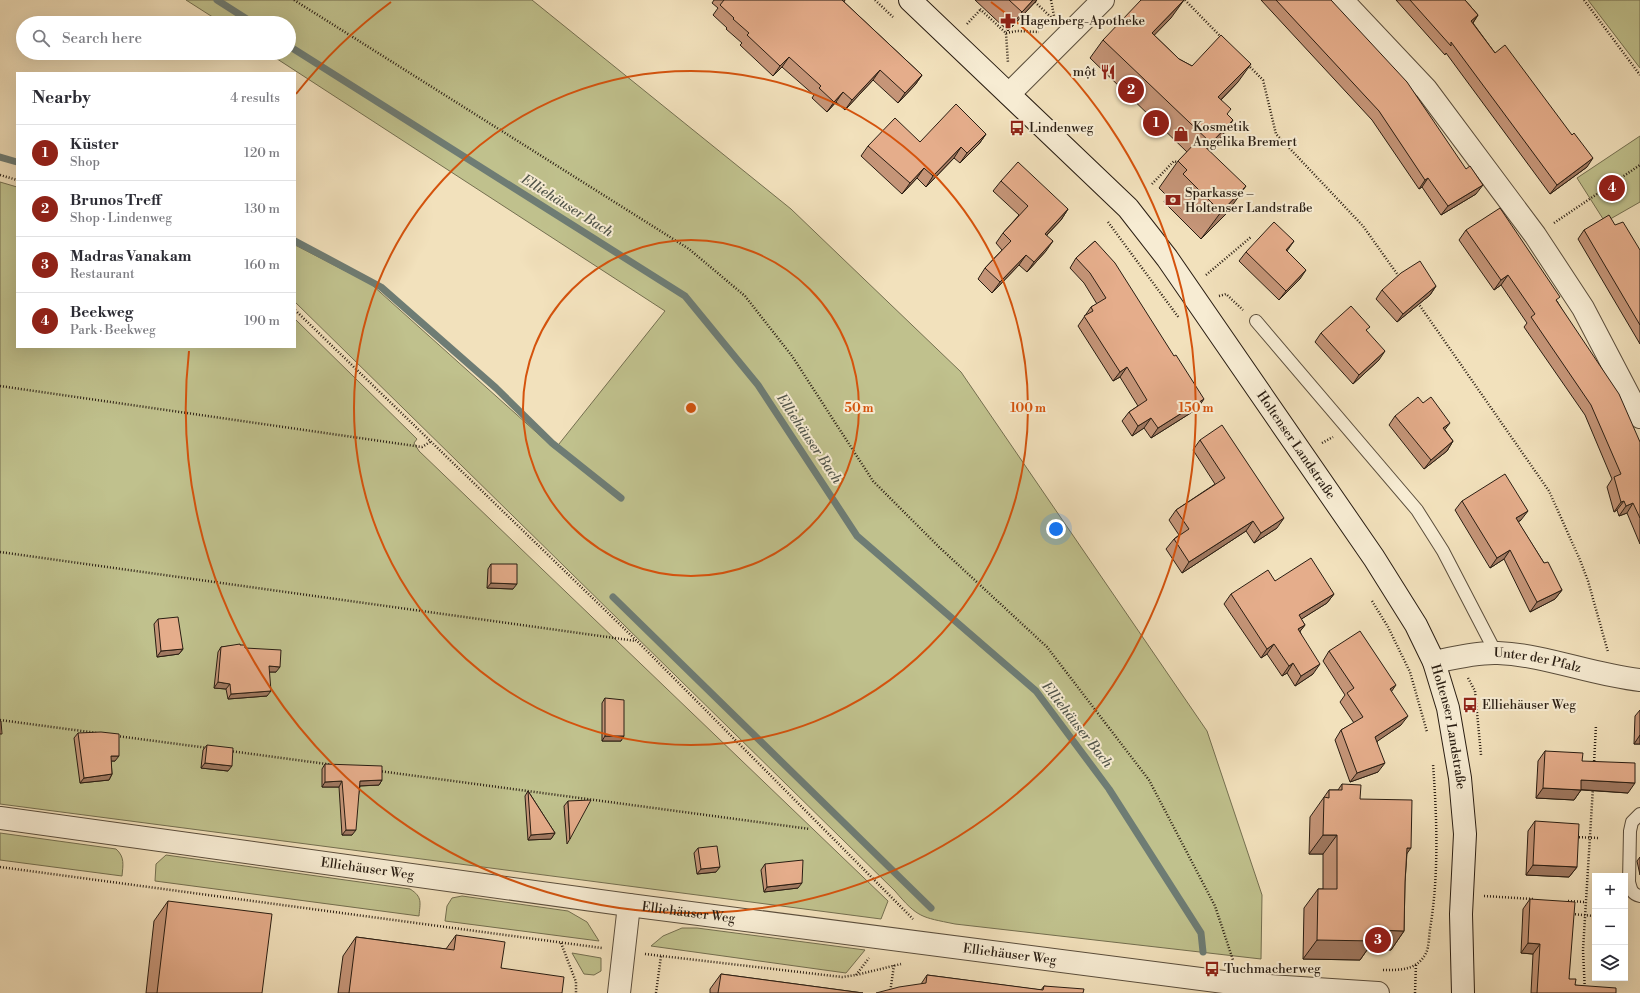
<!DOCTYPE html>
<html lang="en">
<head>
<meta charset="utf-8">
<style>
	:root { --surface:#fff; --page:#f7f7f7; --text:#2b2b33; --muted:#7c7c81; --line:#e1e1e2; --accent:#8f2418 }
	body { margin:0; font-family:"Libre Bodoni",serif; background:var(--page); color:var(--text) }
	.controls { position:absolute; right:12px; bottom:12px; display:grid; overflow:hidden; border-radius:0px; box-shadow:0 4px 16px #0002 }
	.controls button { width:36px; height:36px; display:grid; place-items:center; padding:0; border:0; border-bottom:1px solid var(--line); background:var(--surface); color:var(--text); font:20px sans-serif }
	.you { position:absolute; left:1056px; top:529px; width:14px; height:14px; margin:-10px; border:3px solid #fff; border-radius:50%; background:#1a73e8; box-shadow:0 0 0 6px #1a73e833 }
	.badge { display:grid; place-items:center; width:26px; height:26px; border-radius:50%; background:var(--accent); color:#fff; font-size:13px; font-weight:700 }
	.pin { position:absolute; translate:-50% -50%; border:2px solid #fff; box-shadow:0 1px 4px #0006 }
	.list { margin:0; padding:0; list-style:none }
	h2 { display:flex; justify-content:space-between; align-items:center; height:52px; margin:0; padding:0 16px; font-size:17px }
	h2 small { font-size:13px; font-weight:400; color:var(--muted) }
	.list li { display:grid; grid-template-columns:26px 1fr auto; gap:12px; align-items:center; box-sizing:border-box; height:56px; padding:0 16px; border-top:1px solid var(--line) }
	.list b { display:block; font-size:15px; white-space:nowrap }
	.list p { margin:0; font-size:13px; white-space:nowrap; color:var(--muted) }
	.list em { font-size:13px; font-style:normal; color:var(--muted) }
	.icon { flex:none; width:22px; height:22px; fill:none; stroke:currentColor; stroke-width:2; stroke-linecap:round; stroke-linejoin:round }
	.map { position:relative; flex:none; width:1640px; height:993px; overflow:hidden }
	.search { position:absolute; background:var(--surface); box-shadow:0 4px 16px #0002; left:16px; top:16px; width:280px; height:44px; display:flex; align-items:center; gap:10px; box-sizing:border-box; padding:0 14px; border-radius:22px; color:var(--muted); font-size:15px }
	.panel { position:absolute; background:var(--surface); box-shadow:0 4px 16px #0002; left:16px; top:72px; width:280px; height:276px; border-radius:0px }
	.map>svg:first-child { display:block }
</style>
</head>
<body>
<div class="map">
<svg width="1640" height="993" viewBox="0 0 1640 993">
	<rect width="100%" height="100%" fill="#f2e1bc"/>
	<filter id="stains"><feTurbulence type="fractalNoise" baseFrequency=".005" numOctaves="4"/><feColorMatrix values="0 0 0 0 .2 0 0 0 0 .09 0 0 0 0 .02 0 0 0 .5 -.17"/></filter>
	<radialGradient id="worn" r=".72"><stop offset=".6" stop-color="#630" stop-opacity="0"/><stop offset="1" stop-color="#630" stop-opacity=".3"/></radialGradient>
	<path fill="#c0c18d" stroke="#746f50" d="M186,0H532L791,209L961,372L1207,731L1262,895L1261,959L955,924C921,917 918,918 895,891L295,302V245L371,284L555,449L665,311L268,53H289V23H222Z
		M1588,0H1640V68Z
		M1640,136V202L1605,222L1577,178Z
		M0,182L17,187V347H295V319L417,439L414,443L419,451L888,901L881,919L0,804Z
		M0,833L116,849C125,857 123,865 122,876L0,860Z
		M166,855L410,889C423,897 420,903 419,916L155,881L156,864Z
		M462,896L568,911L587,922L599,941L445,921L447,906L452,898Z
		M682,928H697L865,950L846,973L651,946L663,936Z
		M572,953L601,958V971L594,975L584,974Z"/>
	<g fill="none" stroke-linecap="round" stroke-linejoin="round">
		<path stroke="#6e7c74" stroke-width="7" d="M217,0L253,23
			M289,46L685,296L758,385L857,536L1036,691L1109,789L1201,933L1203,952
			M0,157L17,162
			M295,241L381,287L496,388L552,443L621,498
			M613,597L931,908"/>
		<defs>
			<path id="lane" d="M1256,321L1417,510L1443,551L1496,653
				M1640,814L1632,822L1630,831L1629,882C1631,890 1632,894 1640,896"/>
			<g id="street">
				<path d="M1342,0L1426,89L1535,235L1583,308L1640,417"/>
				<path d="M1009,94L1103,0"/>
				<path id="s1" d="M1434,662C1453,658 1478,652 1498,653C1546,655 1592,675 1640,680"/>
				<path id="s2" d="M0,818L629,905L1239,984L1378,993"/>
				<path d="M619,993L629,905"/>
			</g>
			<g id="secondary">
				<path id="s3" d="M910,0L1128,208L1167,258L1374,558L1416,625L1434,662L1448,708L1460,778L1465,834L1461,914L1463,993"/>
			</g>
		</defs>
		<use href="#lane" stroke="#5b4e3c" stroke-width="14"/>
		<use href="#street" stroke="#5b4e3c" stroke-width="24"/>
		<use href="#secondary" stroke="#291d12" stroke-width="24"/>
		<path stroke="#291d12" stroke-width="2.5" stroke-dasharray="1 2" stroke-linecap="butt" d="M294,0L689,249L745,296L792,356L873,481L939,547L1047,647L1149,780L1215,906L1233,960
			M875,0L893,17
			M1051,0L1054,16
			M1185,0L1222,38
			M1584,0L1640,75
			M1035,2L1053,19
			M980,9L1006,33L1008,63
			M967,24L981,9
			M1006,33L1017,31L1039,32
			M1248,65L1263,80L1276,134L1363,226L1400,278
			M0,175L17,180
			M1152,184L1174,161L1179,163
			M1108,222L1179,318
			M1554,223L1640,165
			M1206,275L1251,237
			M1219,296L1226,294L1243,310
			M1418,303L1549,491L1580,560L1588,581L1608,652
			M295,310L637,641L913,919
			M0,386L422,447L430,442
			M1322,443L1333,437
			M0,552L636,641
			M1372,601L1388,627L1410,672L1427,732
			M1468,678L1475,691L1481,755
			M0,720L97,733
			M117,736L208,748
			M230,751L334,765
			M1594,764L1596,725
			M379,771L810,829
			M1576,837L1599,838
			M0,867L602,948
			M1484,896L1533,899
			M1568,901L1585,902
			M1572,914L1594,916
			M561,943L576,982V993
			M645,954L842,977L856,975L901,964
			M1383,970C1399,970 1417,971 1426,953C1429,947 1429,936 1430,929C1439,875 1437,819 1433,764
			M856,975L869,958
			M656,993L661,956
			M890,993L894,965
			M1415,993L1416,964
			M1585,993L1583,950L1593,787"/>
		<use href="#lane" stroke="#f7ecd3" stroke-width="12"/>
		<use href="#street" stroke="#f7ecd3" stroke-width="22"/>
		<use href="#secondary" stroke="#f7ecd3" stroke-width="22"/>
	</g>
	<path fill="#c59578" stroke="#291d12" d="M714,0H845L844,2L922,75L915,85L898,103L873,80L845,110L836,102L827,112L812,98L814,95L782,67L773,76L740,45L742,43L726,29L727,28L713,15L718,8L712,3Z
		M975,0H1037L1008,31Z
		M1261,0H1331L1476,194L1441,215L1422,187L1419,189L1372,120Z
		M1396,0H1465L1478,15L1473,23L1495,53L1587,167L1550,194L1446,53L1445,55Z
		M1171,18L1154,35L1179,59L1192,66L1238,82L1221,100L1227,114L1220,139L1209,150L1227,213L1201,239L1164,202L1167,196L1159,188L1178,161L1187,152L1090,58L1103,40Z
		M986,134L979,144L960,163L954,158L926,187L917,178L902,194L861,156L868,146L920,142Z
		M1001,181L1068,209L1061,220L1047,235L1046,251L1027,272L1019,265L992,293L978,279L985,268L1002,250L996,243L1003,233L1019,215L993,191Z
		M1615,225L1640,250V344L1578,239L1584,230Z
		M1466,230L1557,301L1640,442V544L1627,513L1619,516L1617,510L1614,512L1607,487L1612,479L1585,415L1524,327L1527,323L1501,285L1494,290L1459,240Z
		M1095,241L1197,409L1151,438L1144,428L1132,436L1122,421L1129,412L1138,406L1120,377L1113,381L1078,326L1091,307L1097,304L1084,283L1070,268L1076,258Z
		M1287,251L1300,279L1279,300L1239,261L1246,252Z
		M1436,286L1430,295L1397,322L1376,299L1382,290Z
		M1367,331L1379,360L1353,384L1315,342L1321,333Z
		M1395,416L1445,430L1453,441L1447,451L1424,469L1389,425Z
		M1200,440L1277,528L1254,543L1246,531L1182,573L1166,549L1174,539L1179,535L1169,520L1176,510L1215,484L1193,450Z
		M1462,501L1521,520L1518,522L1544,563L1562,590L1555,599L1530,612L1504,559L1490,568L1455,510Z
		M491,564L513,589L487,588L488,569Z
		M1275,581L1334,594L1327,603L1301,619L1305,625L1300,631L1313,674L1295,686L1287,673L1282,676L1267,654L1261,658L1224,604L1231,594Z
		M158,619L183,649L179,654L157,657L154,624Z
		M240,645L245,648L276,672H269L267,696L228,699L226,689L214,688L218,652L221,647Z
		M1329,651L1391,691L1401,725L1377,741L1378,772L1350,782L1335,740L1341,730L1354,723L1340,702L1345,695L1323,661Z
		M605,698L621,741H602V703Z
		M1640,710V744H1634L1635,716Z
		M78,733L115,761H111L112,774L109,780L80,783L74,738Z
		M207,745L228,771L201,768L203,750Z
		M1545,751L1582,761L1628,793L1581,790L1574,800L1536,798L1538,761Z
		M325,764L382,780L379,785L360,786L352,835H342L339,787H322V769Z
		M1342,784L1360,799L1407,853L1405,882L1404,931L1391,950H1367L1360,960L1303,959L1304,908L1318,889H1323V854H1309L1310,817L1329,790H1338Z
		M528,791L555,833L551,839L528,840L525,796Z
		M568,801L570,839L567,844L564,806Z
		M1535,821L1577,867L1569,877L1526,875L1528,831Z
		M698,848L716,872L697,874L694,853Z
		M1640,857V875L1637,861Z
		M765,864L798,888L764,892L761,870Z
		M1530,899L1569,979L1575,985L1616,993H1531L1533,954L1521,953L1523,909Z
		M168,901L262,993H146L154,921Z
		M456,935L501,968L562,993H338L343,956L356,937L446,949Z
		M721,974L863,993H710V989Z
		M927,975L1041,990L1044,986L1083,993L921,984Z"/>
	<path fill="#a07961" stroke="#291d12" d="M1033,0H1037L1008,31L1022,12Z
		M1184,0L1171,18L1138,52L1152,33Z
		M1478,15L1472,24L1471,21Z
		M789,57L782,67L773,76L780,66Z
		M1251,64L1238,82L1205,116L1218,97Z
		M880,70L873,80L845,110L852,100Z
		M922,75L915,85L898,103L905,93Z
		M843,92L836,102L827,112L834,102Z
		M1233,120L1220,139L1197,162L1211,143Z
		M986,134L979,144L960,163L967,153Z
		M961,147L954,158L926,187L933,176Z
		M1593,158L1587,167L1550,194L1557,185Z
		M924,168L917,178L902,194L910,183Z
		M1428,178L1422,187L1419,189L1425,180Z
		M1483,185L1476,194L1441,215L1448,206Z
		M1246,186L1227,213L1201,239L1221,212Z
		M1068,209L1061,220L1038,244L1045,234Z
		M1053,241L1046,251L1027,272L1034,262Z
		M1294,241L1287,251L1286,250Z
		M1026,255L1019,265L992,293L1000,282Z
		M1306,270L1300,279L1279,300L1286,291Z
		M1508,275L1501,285L1494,290L1501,280Z
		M1436,286L1430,295L1397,322L1403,314Z
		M1385,351L1379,360L1353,384L1359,375Z
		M1127,367L1120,377L1113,381L1120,372Z
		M1204,399L1197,409L1151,438L1158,428Z
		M1151,418L1144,428L1132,436L1138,426Z
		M1450,423L1443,432V428Z
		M1453,441L1447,451L1424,469L1431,460Z
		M1624,501L1617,510L1614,512L1621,502Z
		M1633,503L1627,513L1619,516L1626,506Z
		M1528,511L1521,520L1509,527L1516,518Z
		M1284,518L1277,528L1254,543L1261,533Z
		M1253,521L1246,531L1182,573L1189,562Z
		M1510,550L1504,559L1490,568L1497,558Z
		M491,583L517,584L513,589L487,588Z
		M1562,590L1555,599L1530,612L1537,602Z
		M1334,594L1327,603L1292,625L1299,615Z
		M1305,625L1298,634V629Z
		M1274,644L1267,654L1261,658L1267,649Z
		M183,649L179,654L157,657L161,651Z
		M1293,663L1287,673L1282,676L1289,666Z
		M1320,664L1313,674L1295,686L1301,676Z
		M269,666L280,667L276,672H265Z
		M218,682L230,684L226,689L214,688Z
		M1396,685L1389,695L1390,689Z
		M271,691L267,696L228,699L231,694Z
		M1408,716L1401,725L1369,747L1375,737Z
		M1640,735V744H1634Z
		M605,736H624L621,741H602Z
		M111,756H119L115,761H107Z
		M205,763L232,766L228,771L201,768Z
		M1385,763L1378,772L1350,782L1357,773Z
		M112,774L109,780L80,783L84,778Z
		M382,780L379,785L357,786L360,781Z
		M1581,780L1635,783L1628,793L1574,789Z
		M342,781L339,787H322L325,782Z
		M1543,788L1581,790L1574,800L1536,798Z
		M346,830H356L352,835H342Z
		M555,833L551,839L528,840L531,835Z
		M1323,835H1337L1323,854H1309Z
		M1407,848H1411L1397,867Z
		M1533,865L1577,867L1569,877L1526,875Z
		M720,867L716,872L697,874L701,869Z
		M802,883L798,888L764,892L767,887Z
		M1374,930L1404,931L1391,950H1367L1360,960L1303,959L1317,940Z
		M1528,943L1540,944L1533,954L1521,953Z"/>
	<path fill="#e5ad8b" stroke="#291d12" d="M724,0H842L922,75L905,93L880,70L852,100L843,92L834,102L819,88L821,86L789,57L780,66L747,35L749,33L733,19L734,18L720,5Z
		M1009,0H1033L1022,12Z
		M1141,0H1184L1152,33L1179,59L1192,66L1221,35L1251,64L1218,97L1231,109L1227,114L1233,120L1211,143L1103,40Z
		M1276,0H1331L1407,82L1466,169L1470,166L1483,185L1448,206L1428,178L1425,180L1379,111Z
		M1410,0H1465L1478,15L1471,21L1495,53L1505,45L1572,135L1574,133L1593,158L1557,185L1451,42V46Z
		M956,104L986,134L967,153L961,147L933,176L924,168L910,183L868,146L895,118L920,142Z
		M1198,140L1246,186L1221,212L1183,174L1187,170L1178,161Z
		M1018,162L1068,209L1045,234L1053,241L1034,262L1026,255L1000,282L985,268L1011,241L1003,233L1028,206L1001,181Z
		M1500,208L1560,297L1556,300L1619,394L1640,442V518L1633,503L1626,506L1624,501L1621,502L1614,477L1621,474L1591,405L1531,317L1535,314L1508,275L1501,280L1466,230Z
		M1609,215L1615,225L1623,222L1640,250V325L1584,230Z
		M1274,222L1294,241L1286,250L1306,270L1286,291L1246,252Z
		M1095,241L1115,263L1174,356L1176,355L1204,399L1158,428L1151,418L1138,426L1129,412L1147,400L1127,367L1120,372L1084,316L1093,311L1091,307L1106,298L1090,273L1076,258Z
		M1420,261L1436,286L1403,314L1382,290L1401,273Z
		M1351,306L1370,327L1366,330L1385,351L1359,375L1321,333Z
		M1418,397L1423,403L1431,397L1450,423L1443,428L1453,441L1431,460L1395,416Z
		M1222,425L1284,518L1261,533L1253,521L1189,562L1174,539L1189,529L1176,510L1225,478L1200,440Z
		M1505,474L1528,511L1516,518L1544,563L1548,562L1562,590L1537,602L1510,550L1497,558L1462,501Z
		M1311,558L1334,594L1299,615L1305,625L1298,629L1320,664L1301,676L1293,663L1289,666L1274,644L1267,649L1231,594L1268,570L1275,581Z
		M491,564H517V584L491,583Z
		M178,617L183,649L161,651L158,619Z
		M1360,631L1396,685L1390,689L1408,716L1375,737L1385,763L1357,773L1341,730L1363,717L1347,693L1354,688L1329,651Z
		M240,644V645H245V648L281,650L280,667L269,666L271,691L231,694L230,684L218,682L221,647Z
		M605,698L624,700V736H605Z
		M0,721H1L2,734H0Z
		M101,732L119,734V756H111L112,774L84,778L78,733Z
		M207,745L233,748L232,766L205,763Z
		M1545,751L1583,753L1582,761L1635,763V783L1581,780V790L1543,788Z
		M325,764L382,766V780L360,781L356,830H346L342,781L325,782Z
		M1342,784L1361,785L1360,799L1412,800L1411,848H1407L1405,882L1404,931L1374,930V941L1317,940L1318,889H1337V835H1323L1324,797L1329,798V790H1342Z
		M528,791L555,833L531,835Z
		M591,800L570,839L568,801Z
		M1535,821L1579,824L1577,867L1533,865Z
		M717,846L720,867L701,869L698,848Z
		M803,860L802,883L767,887L765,864Z
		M1530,899L1575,902L1569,979H1576L1575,985L1616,988V993H1537L1540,944L1528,943Z
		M168,901L272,914L262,993H157Z
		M456,935L505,942L501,968L564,977L562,993H349L356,937L454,950Z
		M721,974L863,993H718Z
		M927,975L1043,990L1044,986L1084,989L1083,993H876L899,987L926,983Z"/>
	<g fill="none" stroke="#d5530d" stroke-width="2">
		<circle cx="691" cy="408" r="168"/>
		<circle cx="691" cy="408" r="337"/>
		<path d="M296 94A505 505 0 0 1 391 2M991 2A505 505 0 1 1 189 351"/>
	</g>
	<defs>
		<symbol id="pharmacy-bare" viewBox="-9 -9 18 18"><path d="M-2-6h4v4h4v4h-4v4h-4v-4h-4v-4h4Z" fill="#8f2418" stroke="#f7ecd3" stroke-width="2.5" paint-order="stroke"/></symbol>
		<symbol id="restaurant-bare" viewBox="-9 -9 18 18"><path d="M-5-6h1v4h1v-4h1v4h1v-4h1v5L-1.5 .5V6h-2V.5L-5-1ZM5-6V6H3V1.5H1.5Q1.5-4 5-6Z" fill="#8f2418" stroke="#f7ecd3" stroke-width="2.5" paint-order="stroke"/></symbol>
		<symbol id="bus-bare" viewBox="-9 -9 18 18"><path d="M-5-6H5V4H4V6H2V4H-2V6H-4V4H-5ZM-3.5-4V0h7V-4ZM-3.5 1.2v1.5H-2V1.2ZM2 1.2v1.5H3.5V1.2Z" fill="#8f2418" stroke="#f7ecd3" stroke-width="2.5" paint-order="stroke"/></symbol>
		<symbol id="shop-bare" viewBox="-9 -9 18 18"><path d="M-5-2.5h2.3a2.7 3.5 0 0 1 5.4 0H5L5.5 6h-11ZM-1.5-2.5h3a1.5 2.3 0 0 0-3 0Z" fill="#8f2418" stroke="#f7ecd3" stroke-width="2.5" paint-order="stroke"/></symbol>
		<symbol id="bank-bare" viewBox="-9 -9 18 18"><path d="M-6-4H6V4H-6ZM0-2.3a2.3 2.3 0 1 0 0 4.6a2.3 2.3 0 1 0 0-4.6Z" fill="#8f2418" stroke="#f7ecd3" stroke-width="2.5" paint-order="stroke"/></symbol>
	</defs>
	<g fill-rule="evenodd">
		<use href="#pharmacy-bare" x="997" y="10" width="22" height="22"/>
		<use href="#restaurant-bare" x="1097" y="61" width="22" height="22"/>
		<use href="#bus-bare" x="1006" y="117" width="22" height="22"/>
		<use href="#shop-bare" x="1170" y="123" width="22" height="22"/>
		<use href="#bank-bare" x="1162" y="189" width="22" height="22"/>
		<use href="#bus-bare" x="1459" y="694" width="22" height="22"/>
		<use href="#bus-bare" x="1201" y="958" width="22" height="22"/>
	</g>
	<g text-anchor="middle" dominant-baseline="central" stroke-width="4" stroke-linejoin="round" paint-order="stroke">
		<g font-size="13" fill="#291d12" stroke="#f7ecd3" text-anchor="start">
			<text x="1020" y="21">Hagenberg-Apotheke</text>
			<text x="1096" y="72" text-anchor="end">một</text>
			<text x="1193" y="127">Kosmetik<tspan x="1193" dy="15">Angelika Bremert</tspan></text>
			<text x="1029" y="128">Lindenweg</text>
			<text x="1185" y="193">Sparkasse –<tspan x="1185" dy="15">Holtenser Landstraße</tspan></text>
			<text x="1482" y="705">Elliehäuser Weg</text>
			<text x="1224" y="969">Tuchmacherweg</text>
		</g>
		<g font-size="13" fill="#291d12" stroke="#f7ecd3">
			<text stroke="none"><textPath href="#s3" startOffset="592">Holtenser Landstraße</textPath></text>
			<text stroke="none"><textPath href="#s1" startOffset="105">Unter der Pfalz</textPath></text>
			<text stroke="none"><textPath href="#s3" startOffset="916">Holtenser Landstraße</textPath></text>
			<text stroke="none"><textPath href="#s2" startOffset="371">Elliehäuser Weg</textPath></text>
			<text stroke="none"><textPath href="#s2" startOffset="695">Elliehäuser Weg</textPath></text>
			<text stroke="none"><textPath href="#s2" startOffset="1019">Elliehäuser Weg</textPath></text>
		</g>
		<g font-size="14" font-style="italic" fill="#51554b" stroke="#f7ecd3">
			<text transform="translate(567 206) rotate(32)">Elliehäuser Bach</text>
			<text transform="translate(809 439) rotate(56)">Elliehäuser Bach</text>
			<text transform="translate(1077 725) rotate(52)">Elliehäuser Bach</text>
		</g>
	</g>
	<circle cx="691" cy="408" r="6" fill="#d5530d" stroke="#f7ecd3" stroke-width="2"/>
	<g font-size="12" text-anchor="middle" font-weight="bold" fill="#d5530d" stroke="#f7ecd3" stroke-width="4" stroke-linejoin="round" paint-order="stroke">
		<text x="859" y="412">50 m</text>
		<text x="1028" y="412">100 m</text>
		<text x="1196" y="412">150 m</text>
	</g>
	<rect width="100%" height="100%" filter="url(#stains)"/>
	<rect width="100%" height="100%" fill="url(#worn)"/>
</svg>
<div class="controls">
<button>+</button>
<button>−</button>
<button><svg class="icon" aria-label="layers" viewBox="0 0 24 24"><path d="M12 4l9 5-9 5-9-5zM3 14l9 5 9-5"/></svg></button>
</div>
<div class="you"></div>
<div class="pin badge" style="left:1156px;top:123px">1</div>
<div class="pin badge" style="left:1131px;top:90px">2</div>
<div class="pin badge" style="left:1378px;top:940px">3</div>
<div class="pin badge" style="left:1612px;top:188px">4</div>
<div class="search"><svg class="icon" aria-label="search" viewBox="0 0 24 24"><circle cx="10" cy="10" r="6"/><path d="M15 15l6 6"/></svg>Search here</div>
<section class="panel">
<h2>Nearby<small>4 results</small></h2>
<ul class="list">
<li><span class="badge">1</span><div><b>Küster</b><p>Shop</p></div><em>120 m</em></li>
<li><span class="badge">2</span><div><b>Brunos Treff</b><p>Shop · Lindenweg</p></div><em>130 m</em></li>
<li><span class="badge">3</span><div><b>Madras Vanakam</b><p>Restaurant</p></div><em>160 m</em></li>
<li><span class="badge">4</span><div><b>Beekweg</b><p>Park · Beekweg</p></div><em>190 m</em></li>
</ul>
</section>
</div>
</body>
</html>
